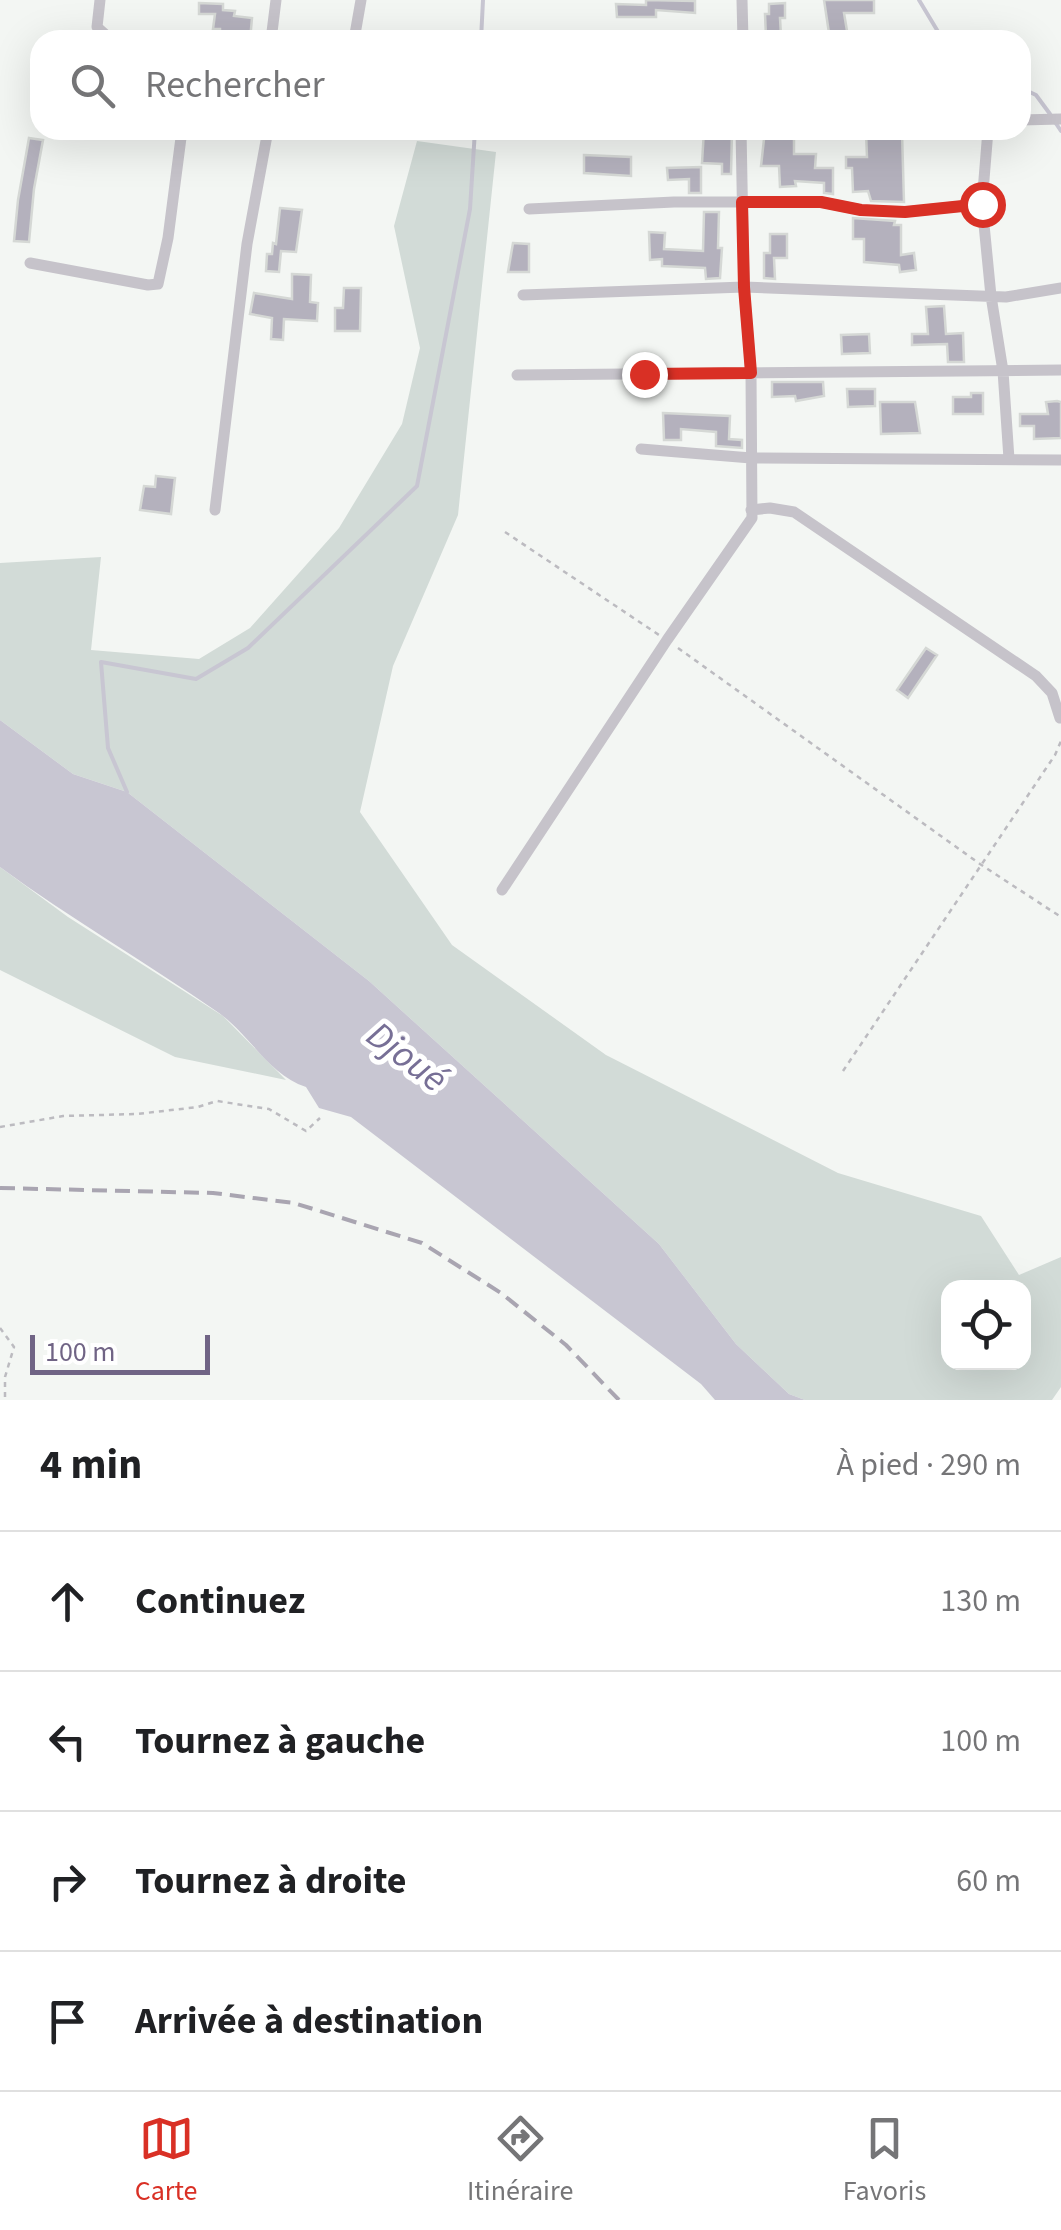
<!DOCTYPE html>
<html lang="fr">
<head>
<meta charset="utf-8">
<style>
	:root { --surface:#fff; --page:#f6f6f6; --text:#202124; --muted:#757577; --line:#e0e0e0; --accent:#d93025 }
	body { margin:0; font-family:"Source Sans 3",sans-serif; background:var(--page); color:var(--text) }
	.controls { position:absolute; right:30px; bottom:30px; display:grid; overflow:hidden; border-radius:20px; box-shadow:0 10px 40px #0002 }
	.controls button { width:90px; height:90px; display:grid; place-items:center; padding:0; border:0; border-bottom:2px solid var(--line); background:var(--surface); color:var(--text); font:50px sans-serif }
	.scale { position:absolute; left:30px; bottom:25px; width:180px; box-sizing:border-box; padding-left:10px; border:5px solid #706485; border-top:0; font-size:28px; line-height:35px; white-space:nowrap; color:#706485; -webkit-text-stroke:8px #fff; paint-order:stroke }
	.stop { position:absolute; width:30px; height:30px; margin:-22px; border:8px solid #d93025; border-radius:50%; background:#fff }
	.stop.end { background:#d93025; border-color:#fff; box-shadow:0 2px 10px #0008 }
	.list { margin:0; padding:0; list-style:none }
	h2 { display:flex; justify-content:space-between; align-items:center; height:130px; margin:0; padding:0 40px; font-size:42px }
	h2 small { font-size:32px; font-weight:400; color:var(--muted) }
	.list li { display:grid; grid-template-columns:65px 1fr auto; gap:30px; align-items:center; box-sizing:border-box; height:140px; padding:0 40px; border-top:2px solid var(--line) }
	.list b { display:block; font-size:38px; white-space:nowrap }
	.list em { font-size:32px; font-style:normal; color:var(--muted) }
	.icon { flex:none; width:55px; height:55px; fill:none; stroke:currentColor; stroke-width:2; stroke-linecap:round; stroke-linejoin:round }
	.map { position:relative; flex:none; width:1061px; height:1400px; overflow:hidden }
	.search { position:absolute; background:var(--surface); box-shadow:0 10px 40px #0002; left:30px; right:30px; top:30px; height:110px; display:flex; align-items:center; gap:25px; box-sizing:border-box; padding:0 35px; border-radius:30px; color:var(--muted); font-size:38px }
	.sheet { height:690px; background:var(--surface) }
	nav { display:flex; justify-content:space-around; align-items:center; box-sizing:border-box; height:140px; border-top:2px solid var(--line); background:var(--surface); font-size:28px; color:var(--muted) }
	nav a { display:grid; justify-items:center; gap:5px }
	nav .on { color:var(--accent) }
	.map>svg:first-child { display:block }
</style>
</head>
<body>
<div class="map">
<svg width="1061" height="1400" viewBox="0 0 1061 1400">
	<rect width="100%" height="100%" fill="#f3f6f3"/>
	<path fill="#d2dbd7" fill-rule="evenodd" d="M417,141L496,152L458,515L393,666L360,812L452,945L606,1055L838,1173L981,1216L1019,1275L1061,1257V1387L1052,1400H805L789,1394L736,1344L659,1244L369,981L127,792L73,774L0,720V563L101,557L91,650L199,659L250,628L339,528L402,424L420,348L394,226ZM948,1288H1024V1362H948Z
		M0,867L68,917L223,1016L286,1080L175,1057L0,970Z"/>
	<path fill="#c8c6d2" d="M0,720L73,774L127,792L369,981L659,1244L736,1344L789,1394L805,1400H715L701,1384L351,1117L319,1108L306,1087C268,1074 251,1036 219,1013C147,963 71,919 0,867Z"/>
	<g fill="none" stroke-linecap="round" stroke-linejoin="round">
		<path stroke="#c8c6d2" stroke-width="4" d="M919,0L943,40
			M481,40L483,0
			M1021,88L1036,95L1050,114
			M1055,122L1061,131
			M124,795L127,792L108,748L101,662L196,679L248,648L417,486L470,209L475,130"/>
	</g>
	<path fill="#b4b1bd" stroke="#d5d8d5" stroke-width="2.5" d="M646,0L695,1V13L656,10V17H617L616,4L646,5Z
		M824,0H874V13H844L847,31L829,33Z
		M199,3L223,4V10L235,11L234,16L252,18L250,40H220V29H213L215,14H199Z
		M785,3V18H780L781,36L766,37L765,14H769V4Z
		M704,130L732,131L731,174H722V164L702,163Z
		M765,130L794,131V154H816L815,168H833V194L824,193V183L795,181L796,186L780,187L779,166H761Z
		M866,132H902L904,202L871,201L868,191L853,192L852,168H846V157H867Z
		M29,138L43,140L34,189L29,242L14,241L18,200Z
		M584,155L631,157V176L584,173Z
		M701,167V193H689V179L668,180L667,168Z
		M280,208L302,210L296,252L281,251L279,272L266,271L267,254H272L273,243L276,244Z
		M704,212H719L718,248H722L720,278L706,279L705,268L662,266V259L650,260L649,232L665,233L664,249L703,251Z
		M853,218L895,221L894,225H901V255L914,253L916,270L900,272L899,265L864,262V239H853Z
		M770,234H787V258H774L775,279L764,278V253H770Z
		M513,243L529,244V272H508Z
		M292,274L311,275L310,302L318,303L317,321L284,319L283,340L271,339L272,318L250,314L254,293L292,299Z
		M344,288H361L360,331H335V308H343Z
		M944,306L946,334L963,333L964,362H948L947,344L912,345V334H928L926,307Z
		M869,334L870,353L842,354L841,335Z
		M772,382H823L824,396L796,401L795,396L772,397Z
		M847,389H875V406L848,407Z
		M971,393H983V414H953V397H971Z
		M1057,401L1061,402V438L1034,439V426H1020V414H1048L1046,402Z
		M880,402H915L920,433L881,434Z
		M663,413L730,416L729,439L742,440V448L716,446V432L681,429V440H664Z
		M156,476L175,478L171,514L140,510L144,486L155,487Z
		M926,648L937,655L908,698L897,690Z"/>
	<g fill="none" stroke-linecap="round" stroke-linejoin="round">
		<path stroke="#bcbbc0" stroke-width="2.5" stroke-dasharray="5 5" stroke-linecap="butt" d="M505,532L659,635
			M678,648L980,864L1061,917
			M843,1071L1055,755L1061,741
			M0,1127L63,1116L137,1114L198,1107L217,1101L269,1109L306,1131L320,1118
			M0,1328L14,1347L5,1377V1400"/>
		<path stroke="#c6c3ca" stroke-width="11" d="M100,0L97,27L108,37L122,40
			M742,0L743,40
			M271,40L276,0
			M354,40L361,0
			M660,40L743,39
			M1021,120L1061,119
			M988,130L982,204L991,296L1003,371L1009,459
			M529,209L674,202H821L861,210L905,212L982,204
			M30,263L148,285L158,284L168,238L182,130
			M523,295L744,287L1006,297L1061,288
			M517,375L1061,370
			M641,449L751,458L1061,460
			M215,510L247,244L268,130
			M751,510L770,508L794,512L1036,676L1052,693L1060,718
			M502,890L667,640L752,518L751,373L744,287L741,130"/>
		<path stroke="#a9a5b1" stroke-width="4" stroke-dasharray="15 8" stroke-linecap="butt" d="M0,1188L213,1193L294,1203L422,1243L501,1293L566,1345L619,1400"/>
	</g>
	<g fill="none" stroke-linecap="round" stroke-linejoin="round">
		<path stroke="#d93025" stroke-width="12" d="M644,374L751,373L744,287L742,202H821L861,210L905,212L982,204"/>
	</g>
	<g text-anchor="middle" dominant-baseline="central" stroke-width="10" stroke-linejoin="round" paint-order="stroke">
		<g font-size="38" font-style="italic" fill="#776f96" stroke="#fff">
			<text transform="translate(407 1057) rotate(37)">Djoué</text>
		</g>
	</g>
</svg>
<div class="controls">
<button><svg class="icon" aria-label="locate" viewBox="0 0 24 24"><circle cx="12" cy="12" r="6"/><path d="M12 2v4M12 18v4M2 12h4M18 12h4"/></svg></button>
</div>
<div class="scale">100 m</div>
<div class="stop" style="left:982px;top:204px"></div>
<div class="stop end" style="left:644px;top:374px"></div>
<div class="search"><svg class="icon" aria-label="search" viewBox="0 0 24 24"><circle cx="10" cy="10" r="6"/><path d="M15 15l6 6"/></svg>Rechercher</div>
</div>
<section class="sheet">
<h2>4 min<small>À pied · 290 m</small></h2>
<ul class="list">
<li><svg class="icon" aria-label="ahead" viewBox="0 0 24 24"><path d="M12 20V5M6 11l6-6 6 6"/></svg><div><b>Continuez</b></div><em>130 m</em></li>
<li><svg class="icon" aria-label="left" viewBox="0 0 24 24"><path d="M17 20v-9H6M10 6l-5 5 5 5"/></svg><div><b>Tournez à gauche</b></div><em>100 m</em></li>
<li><svg class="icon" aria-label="right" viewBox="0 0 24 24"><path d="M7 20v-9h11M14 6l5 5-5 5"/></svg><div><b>Tournez à droite</b></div><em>60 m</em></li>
<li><svg class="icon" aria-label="arrive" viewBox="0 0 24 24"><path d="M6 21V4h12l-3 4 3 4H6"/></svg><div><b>Arrivée à destination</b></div></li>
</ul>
</section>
<nav>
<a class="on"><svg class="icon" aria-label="map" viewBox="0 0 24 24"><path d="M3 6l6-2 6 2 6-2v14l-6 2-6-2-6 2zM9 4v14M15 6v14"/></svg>Carte</a>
<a><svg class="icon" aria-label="directions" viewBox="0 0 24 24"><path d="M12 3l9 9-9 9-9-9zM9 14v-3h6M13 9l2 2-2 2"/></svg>Itinéraire</a>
<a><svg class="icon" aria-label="saved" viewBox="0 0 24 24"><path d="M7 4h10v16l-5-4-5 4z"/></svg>Favoris</a>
</nav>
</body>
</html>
